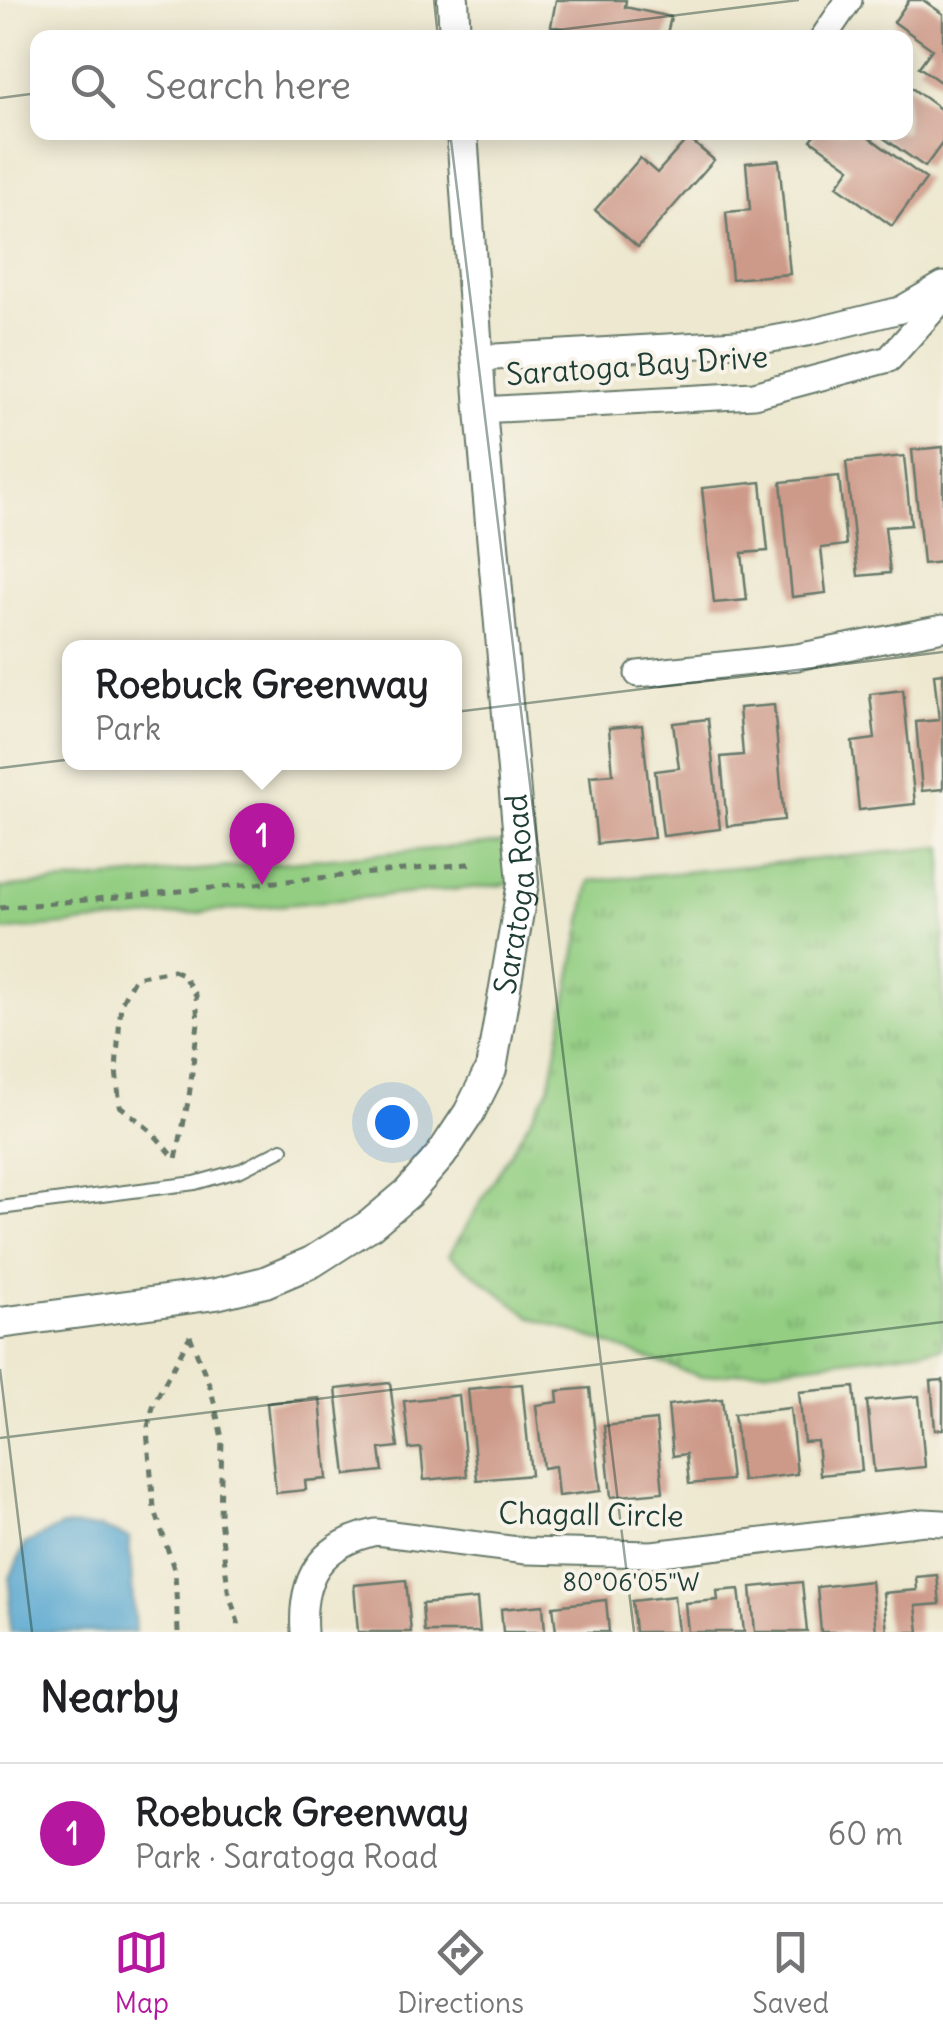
<!DOCTYPE html>
<html lang="en">
<head>
<meta charset="utf-8">
<style>
	:root { --surface:#fff; --page:#f6f6f6; --text:#202124; --muted:#757577; --line:#e0e0e0; --accent:#b5179e }
	body { margin:0; font-family:Delius,sans-serif; background:var(--page); color:var(--text) }
	.you { position:absolute; left:392px; top:1122px; width:35px; height:35px; margin:-25px; border:8px solid #fff; border-radius:50%; background:#1a73e8; box-shadow:0 0 0 15px #1a73e833 }
	.badge { display:grid; place-items:center; width:65px; height:65px; border-radius:50%; background:var(--accent); color:#fff; font-size:32px; font-weight:700 }
	.pin { position:absolute; translate:-50% -82px; filter:drop-shadow(0 2px 5px #0008) }
	.pin::after { content:''; position:absolute; top:52px; width:35px; height:30px; background:inherit; clip-path:polygon(0 0,100% 0,50% 100%) }
	.popup { position:absolute; left:62px; top:640px; width:400px; height:130px; box-sizing:border-box; display:grid; place-content:center; border-radius:20px; background:var(--surface); filter:drop-shadow(0 2px 8px #0005); font-size:32px; white-space:nowrap; color:var(--muted) }
	.popup b { font-size:38px; color:var(--text) }
	.popup::after { content:''; position:absolute; left:50%; top:100%; margin-left:-20px; border:20px solid transparent; border-top-color:var(--surface) }
	.list { margin:0; padding:0; list-style:none }
	h2 { display:flex; justify-content:space-between; align-items:center; height:130px; margin:0; padding:0 40px; font-size:42px }
	h2 small { font-size:32px; font-weight:400; color:var(--muted) }
	.list li { display:grid; grid-template-columns:65px 1fr auto; gap:30px; align-items:center; box-sizing:border-box; height:140px; padding:0 40px; border-top:2px solid var(--line) }
	.list b { display:block; font-size:38px; white-space:nowrap }
	.list p { margin:0; font-size:32px; white-space:nowrap; color:var(--muted) }
	.list em { font-size:32px; font-style:normal; color:var(--muted) }
	.icon { flex:none; width:55px; height:55px; fill:none; stroke:currentColor; stroke-width:2; stroke-linecap:round; stroke-linejoin:round }
	.map { position:relative; flex:none; width:943px; height:1632px; overflow:hidden }
	.search { position:absolute; background:var(--surface); box-shadow:0 5px 25px #0003; left:30px; right:30px; top:30px; height:110px; display:flex; align-items:center; gap:25px; box-sizing:border-box; padding:0 35px; border-radius:20px; color:var(--muted); font-size:38px }
	.sheet { height:270px; background:var(--surface) }
	nav { display:flex; justify-content:space-around; align-items:center; box-sizing:border-box; height:140px; border-top:2px solid var(--line); background:var(--surface); font-size:28px; color:var(--muted) }
	nav a { display:grid; justify-items:center; gap:5px }
	nav .on { color:var(--accent) }
	.map>svg:first-child { display:block }
</style>
</head>
<body>
<div class="map">
<svg width="943" height="1632" viewBox="0 0 943 1632">
	<defs>
		<pattern id="grass-tufts" width="24" height="20" patternUnits="userSpaceOnUse" patternTransform="scale(2.5)"><rect width="24" height="20" fill="#93ce82"/><path d="M3 7l-1-3M5 7V3M7 7l1-3M15 17l-1-3M17 17v-4M19 17l1-3" fill="none" stroke="#77a86b"/></pattern>
	</defs>
	<rect width="100%" height="100%" fill="#f7f3e8"/>
	<filter id="ink" filterUnits="userSpaceOnUse"><feTurbulence type="fractalNoise" baseFrequency=".01" numOctaves="2"/><feDisplacementMap in="SourceGraphic" scale="20" xChannelSelector="R" yChannelSelector="G"/><feConvolveMatrix kernelMatrix="1 2 1 2 8 2 1 2 1" color-interpolation-filters="sRGB"/></filter>
	<filter id="wash" filterUnits="userSpaceOnUse"><feTurbulence type="fractalNoise" baseFrequency=".0048" numOctaves="4" result="noise"/><feDisplacementMap in="SourceGraphic" scale="40" xChannelSelector="R" yChannelSelector="G"/><feGaussianBlur stdDeviation="2.25" result="paint"/><feColorMatrix in="noise" values="0 0 0 0 0 0 0 0 0 0 0 0 0 0 0 0 0 1.4 0 .05"/><feComposite in="paint" operator="in"/></filter>
	<g filter="url(#wash)">
		<rect width="100%" height="100%" fill="#ede8cf"/>
		<path fill="url(#grass-tufts)" stroke="#59865b" stroke-width="2.5" d="M943,847V1348L701,1377L531,1317L449,1255L549,1088L590,881Z"/>
		<path fill="#93ce82" stroke="#59865b" stroke-width="2.5" d="M519,841L523,883L0,931V888Z"/>
		<path fill="#55a6cf" stroke="#3a7282" stroke-width="2.5" d="M62,1526L101,1528L129,1538L135,1632H10V1578L25,1544Z"/>
		<g id="blocks">
			<path fill="#cd9988" d="M556,0H626L625,7L671,17L666,38H608L551,26Z
				M909,0H923L943,14V84L919,67L932,49L894,22Z
				M906,84L943,111V142L925,167L875,132H906Z
				M817,132H862L926,179L892,226L837,186L850,168L811,140Z
				M688,138L714,160L638,247L595,210L640,158L657,173Z
				M779,160L790,274L732,279L726,212L750,210L746,163Z
				M943,447V562L923,564L912,450Z
				M904,456L911,525L885,527L890,573L858,576L846,462Z
				M839,476L846,545L821,548L826,593L792,597L781,482Z
				M761,482L768,551L742,553L747,600L714,603L702,488Z
				M943,673V789L922,791L916,722L939,720L934,674Z
				M903,690L915,804L859,810L852,742L875,739L870,694Z
				M774,705L784,820L727,826L721,757L743,755L739,708Z
				M708,719L720,829L663,836L655,771L679,768L673,723Z
				M642,725L654,838L597,844L590,776L613,774L609,728Z
				M943,1380V1429L935,1430L931,1381Z
				M390,1383L398,1447L380,1449L383,1471L346,1475L336,1389Z
				M522,1384L531,1475L477,1480L468,1389Z
				M854,1387L862,1471L820,1475L817,1441L804,1442L799,1392Z
				M590,1388L601,1491L558,1496L555,1466L543,1468L536,1405L558,1402L557,1391Z
				M459,1395L467,1476L424,1480L421,1448L409,1449L404,1401Z
				M919,1396L925,1467L874,1472L867,1401Z
				M320,1398L327,1479L305,1481L306,1490L276,1493L267,1403Z
				M722,1399L731,1480L689,1484L686,1454L673,1456L668,1405Z
				M790,1408L797,1474L742,1481L734,1414Z
				M656,1420L663,1492L611,1497L604,1426Z
				M937,1575L940,1604L916,1606L919,1632H887L883,1593L917,1590L916,1577Z
				M406,1580L411,1632H358L354,1585Z
				M871,1581L876,1632H821L817,1587Z
				M802,1582L807,1632H755L751,1587Z
				M739,1589L744,1632H688L685,1603L718,1600L717,1591Z
				M674,1596L678,1632H635L632,1601Z
				M477,1599L480,1632H424L422,1604Z
				M606,1600L609,1632H556L553,1606Z
				M543,1605L545,1632H503L501,1609Z"/>
		</g>
	</g>
	<g filter="url(#ink)">
		<use href="#blocks" fill-opacity="0" stroke="#67796a" stroke-width="2.5"/>
		<g fill="none" stroke-linecap="round" stroke-linejoin="round">
			<defs>
				<path id="service" d="M0,1208L195,1183L241,1170L282,1149"/>
				<path id="minor" d="M823,38L849,0
					M477,358L754,342L807,333L900,310L943,285
					M481,410L754,395L889,359L938,304L943,294
					M638,674L797,657L943,628
					M304,1632C300,1577 321,1544 376,1532L526,1551L652,1554L924,1522L943,1523"/>
				<g id="tertiary">
					<path d="M453,0L455,38"/>
					<path id="s1" d="M0,1323L216,1294L265,1282L312,1262L370,1225L408,1193L441,1155L469,1113L491,1069L523,883L481,410L462,132"/>
				</g>
			</defs>
			<use href="#service" stroke="#67796a" stroke-width="16"/>
			<use href="#minor" stroke="#67796a" stroke-width="29"/>
			<use href="#tertiary" stroke="#67796a" stroke-width="34"/>
			<path stroke="#67796a" stroke-width="5" stroke-dasharray="8 8" stroke-linecap="butt" d="M0,908L477,863
				M173,970L182,974L196,995L198,1023L189,1097L176,1159L151,1131L120,1106L116,1070L121,1003L135,977Z
				M190,1336L211,1389L222,1438L220,1518L228,1590L241,1632
				M178,1632L175,1572L154,1507L147,1431L154,1403L190,1336"/>
			<use href="#service" stroke="#fff" stroke-width="12"/>
			<use href="#minor" stroke="#fff" stroke-width="25"/>
			<use href="#tertiary" stroke="#fff" stroke-width="30"/>
		</g>
	</g>
	<path fill="none" stroke="#1f3d34" stroke-width="2.5" stroke-opacity="0.45" d="M434,0L438,38M493,38L799,0M0,98L38,93M450,132L634,1632M0,768L943,652M0,1369L32,1632M0,1438L943,1322"/>
	<g text-anchor="middle" dominant-baseline="central" stroke-width="8" stroke-linejoin="round" paint-order="stroke">
		<g font-size="30" fill="#1f3d34" stroke="#f7f3e8">
			<text transform="translate(637 365) rotate(-4)">Saratoga Bay Drive</text>
			<text stroke="none"><textPath href="#s1" startOffset="765">Saratoga Road</textPath></text>
			<text transform="translate(591 1514) rotate(1)">Chagall Circle</text>
		</g>
	</g>
	<g font-size="25" text-anchor="middle" fill="#1f3d34" stroke="#f7f3e8" stroke-width="8" stroke-linejoin="round" paint-order="stroke">
		<text x="631" y="1591">80°06'05"W</text>
	</g>
</svg>
<div class="you"></div>
<div class="pin badge" style="left:262px;top:885px">1</div>
<div class="popup"><b>Roebuck Greenway</b>Park</div>
<div class="search"><svg class="icon" aria-label="search" viewBox="0 0 24 24"><circle cx="10" cy="10" r="6"/><path d="M15 15l6 6"/></svg>Search here</div>
</div>
<section class="sheet">
<h2>Nearby<small></small></h2>
<ul class="list">
<li><span class="badge">1</span><div><b>Roebuck Greenway</b><p>Park · Saratoga Road</p></div><em>60 m</em></li>
</ul>
</section>
<nav>
<a class="on"><svg class="icon" aria-label="map" viewBox="0 0 24 24"><path d="M3 6l6-2 6 2 6-2v14l-6 2-6-2-6 2zM9 4v14M15 6v14"/></svg>Map</a>
<a><svg class="icon" aria-label="directions" viewBox="0 0 24 24"><path d="M12 3l9 9-9 9-9-9zM9 14v-3h6M13 9l2 2-2 2"/></svg>Directions</a>
<a><svg class="icon" aria-label="saved" viewBox="0 0 24 24"><path d="M7 4h10v16l-5-4-5 4z"/></svg>Saved</a>
</nav>
</body>
</html>
